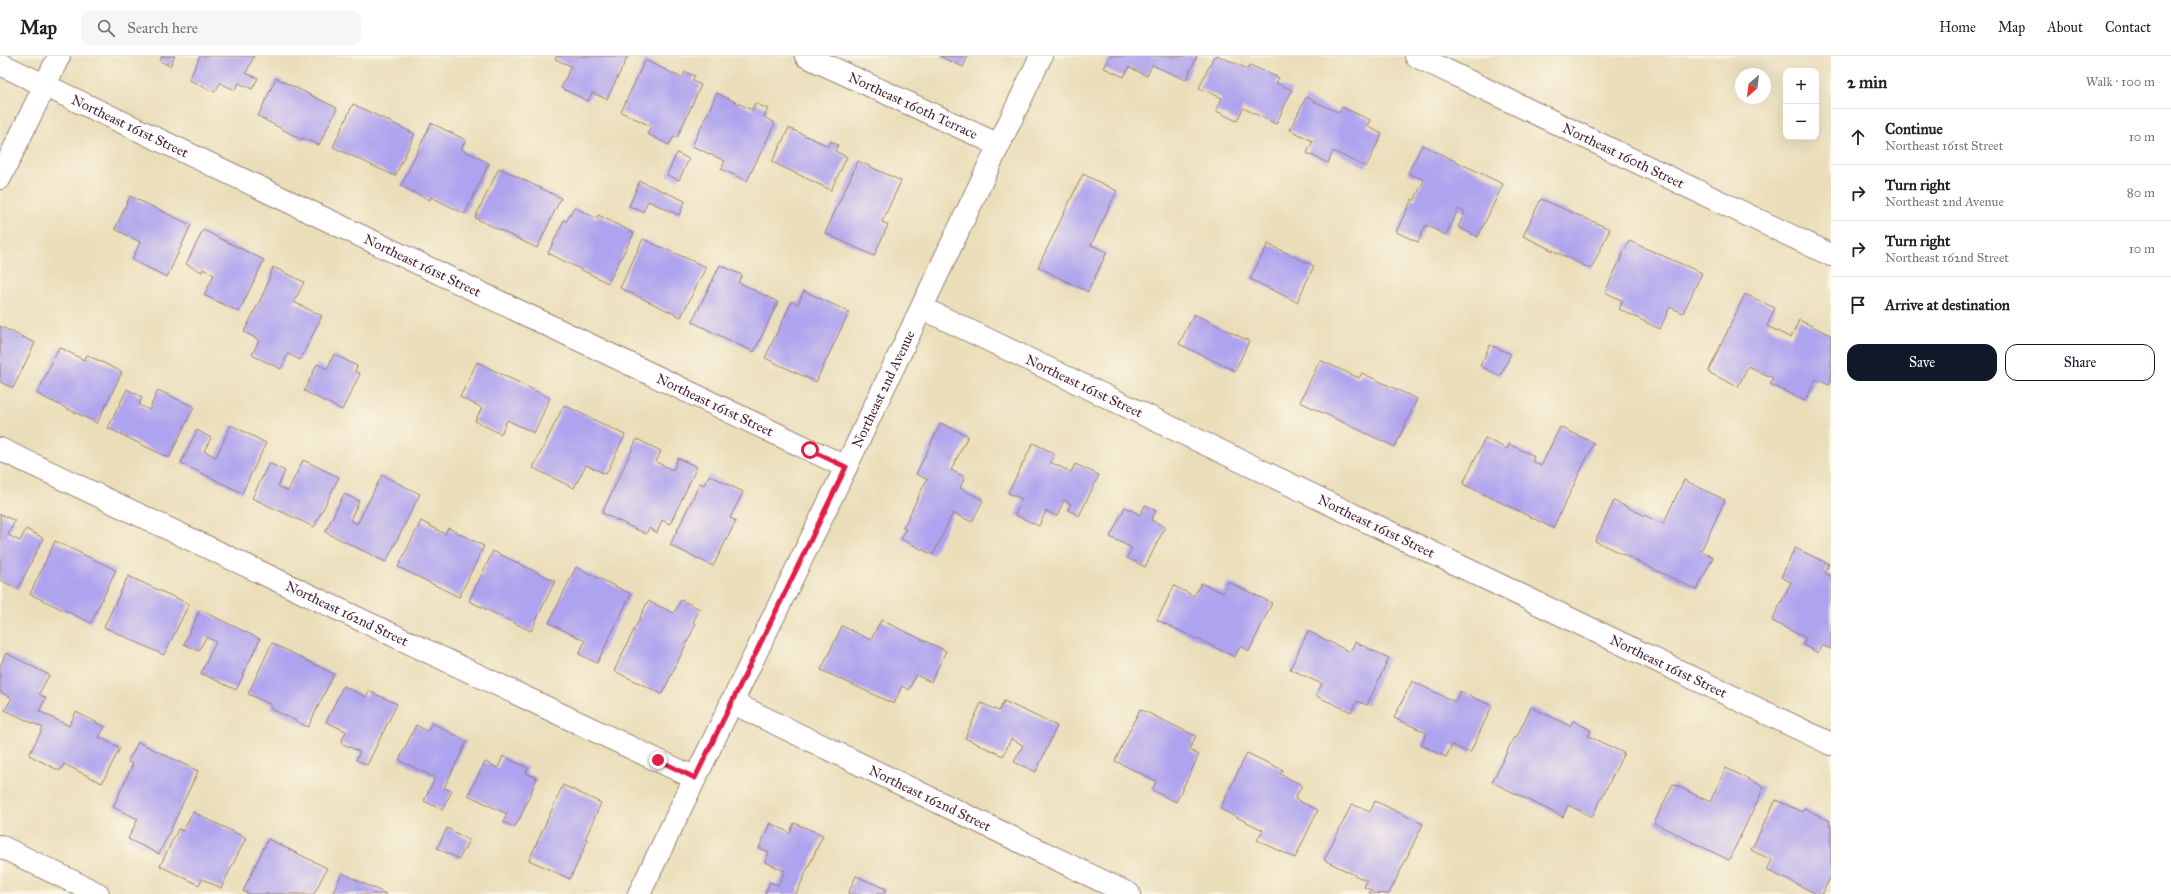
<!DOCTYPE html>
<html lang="en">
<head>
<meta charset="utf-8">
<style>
	:root { --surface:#fff; --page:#f6f6f6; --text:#222; --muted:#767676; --line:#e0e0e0; --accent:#111827 }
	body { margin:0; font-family:"IM FELL Great Primer",serif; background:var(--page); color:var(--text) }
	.controls { position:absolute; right:12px; top:12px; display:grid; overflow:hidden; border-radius:8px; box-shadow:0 4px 16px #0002 }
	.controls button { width:36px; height:36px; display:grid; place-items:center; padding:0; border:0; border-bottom:1px solid var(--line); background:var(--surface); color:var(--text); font:20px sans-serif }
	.compass { position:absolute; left:1735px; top:12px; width:36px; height:36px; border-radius:50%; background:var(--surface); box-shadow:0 4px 16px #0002; rotate:208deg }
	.stop { position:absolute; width:12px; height:12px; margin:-9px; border:3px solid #e11d48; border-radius:50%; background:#fff }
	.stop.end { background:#e11d48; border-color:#fff; box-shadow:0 1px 4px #0008 }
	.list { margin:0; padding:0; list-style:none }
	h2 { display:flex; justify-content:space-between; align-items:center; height:52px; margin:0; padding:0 16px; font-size:17px }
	h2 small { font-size:13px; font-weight:400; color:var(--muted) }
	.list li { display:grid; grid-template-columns:26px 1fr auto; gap:12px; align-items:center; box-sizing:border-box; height:56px; padding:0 16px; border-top:1px solid var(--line) }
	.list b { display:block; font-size:15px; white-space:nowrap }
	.list p { margin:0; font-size:13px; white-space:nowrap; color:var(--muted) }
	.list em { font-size:13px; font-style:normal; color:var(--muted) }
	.actions { display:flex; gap:8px; padding:12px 16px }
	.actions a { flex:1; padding:9px 0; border:1px solid var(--accent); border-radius:12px; text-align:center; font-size:14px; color:var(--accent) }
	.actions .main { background:var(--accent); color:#fff }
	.icon { flex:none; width:22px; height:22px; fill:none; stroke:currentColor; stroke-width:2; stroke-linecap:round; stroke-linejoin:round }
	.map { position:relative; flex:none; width:1831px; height:838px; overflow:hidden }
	header { display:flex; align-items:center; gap:24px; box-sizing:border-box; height:56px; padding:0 20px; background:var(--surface); border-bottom:1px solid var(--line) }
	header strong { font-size:19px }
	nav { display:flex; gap:22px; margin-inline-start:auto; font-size:14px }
	.search { width:280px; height:36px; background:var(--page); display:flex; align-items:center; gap:10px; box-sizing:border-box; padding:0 14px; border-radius:12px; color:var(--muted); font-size:15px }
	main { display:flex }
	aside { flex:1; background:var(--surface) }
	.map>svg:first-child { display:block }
</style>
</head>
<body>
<header>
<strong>Map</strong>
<div class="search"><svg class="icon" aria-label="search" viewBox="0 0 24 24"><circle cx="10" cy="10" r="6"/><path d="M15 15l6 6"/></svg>Search here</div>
<nav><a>Home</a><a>Map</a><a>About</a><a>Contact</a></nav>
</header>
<main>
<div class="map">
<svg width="1831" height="838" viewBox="0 0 1831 838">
	<rect width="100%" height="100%" fill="#fcf5e5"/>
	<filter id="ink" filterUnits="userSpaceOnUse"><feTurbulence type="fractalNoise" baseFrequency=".025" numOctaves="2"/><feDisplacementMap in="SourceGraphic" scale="8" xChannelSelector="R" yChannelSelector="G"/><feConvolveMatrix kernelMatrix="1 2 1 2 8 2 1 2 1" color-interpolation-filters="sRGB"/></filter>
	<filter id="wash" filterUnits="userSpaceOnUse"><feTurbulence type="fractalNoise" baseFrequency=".012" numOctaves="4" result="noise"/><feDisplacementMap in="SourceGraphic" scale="16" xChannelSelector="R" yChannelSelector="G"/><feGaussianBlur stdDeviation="0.9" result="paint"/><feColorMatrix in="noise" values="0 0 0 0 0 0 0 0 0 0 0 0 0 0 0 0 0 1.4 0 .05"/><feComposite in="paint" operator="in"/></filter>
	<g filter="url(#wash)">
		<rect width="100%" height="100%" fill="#eadeba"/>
		<g id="blocks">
			<path fill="#aea3ee" d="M162,0H175L170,10L160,5Z
				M200,0H254L246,17L258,22L252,33L239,27L235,34L220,27L215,36L189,24Z
				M557,0H628L607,43L592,37L588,45L561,32L571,10L555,3Z
				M939,0H968L963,11Z
				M1110,0H1197L1186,24L1152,9L1147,20L1129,11L1124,21L1104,12Z
				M1214,0H1219L1248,13L1250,9L1279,22L1276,27L1292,34L1276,68L1243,52L1237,65L1216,55L1222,42L1199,32Z
				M645,4L682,22L685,16L695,20L692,25L701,29L677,82L674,80L669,89L647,78L651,70L621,56Z
				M276,22L337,52L319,89L303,82L302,84L258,60Z
				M717,37L752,54L755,47L768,53L764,61L775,67L747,125L721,113L725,105L692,90Z
				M1306,41L1339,57L1342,51L1370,64L1367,70L1382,78L1366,111L1333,95L1328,107L1307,97L1313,85L1290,74Z
				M353,48L415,78L395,120L333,91Z
				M431,67L466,84L461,93L489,107L465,158L431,141L430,144L401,130Z
				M789,72L828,90L831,85L838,89L835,95L847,101L831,134L772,106Z
				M1422,89L1503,128L1478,181L1458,171L1465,156L1458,153L1446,179L1426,169L1418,186L1396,176L1412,143L1414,145L1424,124L1408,117Z
				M677,97L689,103L679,124L667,119Z
				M858,105L901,125L882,166L888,169L874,200L825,177Z
				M499,112L561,142L537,192L475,162Z
				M1083,118L1117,135L1091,189L1107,196L1088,236L1038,211Z
				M640,125L685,145L679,159L648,145L643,156L629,150Z
				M130,140L191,169L167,221L132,204L140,186L115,173Z
				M1541,143L1610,173L1591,213L1523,180Z
				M574,151L596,162L598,159L634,177L608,227L548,197L564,164L566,166Z
				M203,174L264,204L239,256L204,239L214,219L203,213L202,216L186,208Z
				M643,183L706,211L681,261L620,232Z
				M1629,185L1702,217L1683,257L1670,251L1660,273L1619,253L1623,245L1605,236Z
				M1268,188L1314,210L1297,246L1250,223Z
				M720,209L742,219L738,226L778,246L754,296L692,266Z
				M273,211L304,226L294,246L322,260L300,304L288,298L281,313L252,299L259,284L244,276L265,234Z
				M804,235L849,256L816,326L765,302L792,245L798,248Z
				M1745,238L1775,252L1767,270L1791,282L1799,264L1831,279V325L1829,329L1816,323L1805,345L1770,328L1773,322L1748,310L1738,331L1708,316Z
				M1194,258L1249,285L1235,315L1179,288Z
				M0,270L35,287L13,332L0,326Z
				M1490,289L1511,298L1500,320L1480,310Z
				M59,291L84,304L87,299L122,316L97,367L37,338Z
				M334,298L357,310L355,315L360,318L342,354L304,335L317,308L327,313Z
				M1320,304L1359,322L1362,317L1417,343L1395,391L1300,346Z
				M477,306L550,342L534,377L507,364L501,378L475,365L482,352L460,341Z
				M127,333L142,341L139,349L149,354L158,334L194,351L169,402L108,372Z
				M564,349L625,379L606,418L586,409L574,432L533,412Z
				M941,367L968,380L951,414L965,421L960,432L983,444L972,466L953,457L933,499L901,483L906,473L903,472L927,423L916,418Z
				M231,369L266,387L242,437L181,407L197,374L211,382L204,395L216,401Z
				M1560,371L1594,387L1553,472L1463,428L1485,382L1507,393L1509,388L1534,400L1532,405L1541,410Z
				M637,383L661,395L656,406L673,414L678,402L697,411L670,468L662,464L657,477L649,472L646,478L602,457Z
				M1033,387L1054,397L1050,406L1071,416L1075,408L1099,419L1079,460L1068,454L1071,448L1064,444L1057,460L1046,455L1039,470L1015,459L1022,443L1008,437Z
				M303,404L339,421L314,471L252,442L269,407L285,415L278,430L288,435Z
				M382,419L420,438L386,506L325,476L344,438L359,445L350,464L357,468Z
				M709,419L743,436L730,462L736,465L713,510L670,489L700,427L704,429Z
				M1684,424L1725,444L1701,495L1713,501L1697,534L1595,485L1614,445L1663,468Z
				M1145,449L1156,455L1151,464L1165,471L1145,511L1127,502L1132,492L1110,481L1125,451L1140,459Z
				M0,458L15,465L8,479L20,485L26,473L43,482L18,533L0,524Z
				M421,465L445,478L448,472L484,490L459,541L398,511Z
				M55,485L116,514L91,567L30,538Z
				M1795,492L1829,508L1825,517L1831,520V593L1821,589L1818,597L1803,589L1806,582L1772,565L1791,526L1781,521Z
				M493,495L555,525L531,575L469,545Z
				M576,511L631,538L597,607L579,598L585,585L549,567Z
				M128,520L189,548L164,599L104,571Z
				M1228,526L1272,547L1249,595L1240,590L1235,601L1157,564L1174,530L1194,540L1201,527L1223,537Z
				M681,544L700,553L693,566L696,568L662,638L614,615L648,545L674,557Z
				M200,554L260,583L236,634L201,617L216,586L206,581L199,595L184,588Z
				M881,564L946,595L931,626L916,619L909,634L902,630L894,648L821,614L842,570L871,584Z
				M1308,575L1350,596L1355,586L1389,602L1367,649L1357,645L1351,656L1316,640L1322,628L1290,613Z
				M272,587L334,618L308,671L270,652L272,649L248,638Z
				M6,597L49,619L39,638L46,642L39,655L69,670L76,656L105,671L99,681L120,692L102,727L64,708L60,715L29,699L43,672L5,654L12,642L0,636V610Z
				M1412,625L1455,646L1460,635L1492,650L1470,697L1452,689L1446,701L1421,689L1427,677L1394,662Z
				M343,630L366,641L369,635L397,648L367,709L356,704L360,696L341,687L346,675L326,666Z
				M1004,645L1057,670L1036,716L1014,706L1023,689L1011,683L1003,700L965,682L981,647L999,655Z
				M1531,651L1570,670L1573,665L1591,674L1588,680L1624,697L1592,761L1568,749L1563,761L1492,726L1514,681L1516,682Z
				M1140,653L1196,680L1189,694L1199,699L1176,746L1152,734L1156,725L1115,705Z
				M432,667L467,685L444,732L452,735L442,754L424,745L435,722L399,704L416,669L427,675Z
				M138,686L198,715L159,798L128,783L138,763L113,751L133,708L128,706Z
				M1247,697L1283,714L1280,718L1302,729L1295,743L1318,754L1295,802L1257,784L1263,774L1220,753Z
				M503,700L528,712L526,717L537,722L519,764L514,771L503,766L507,758L468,739L485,706L498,712Z
				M1726,712L1764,731L1729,804L1654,767L1673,728L1710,746Z
				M563,729L601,747L585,783L588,784L570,823L529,804Z
				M1776,744L1802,756L1804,752L1830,765L1829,769L1831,770V820L1822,838H1817L1767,814L1772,804L1751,794Z
				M1375,745L1423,768L1389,838L1369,837L1371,834L1364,831L1367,825L1324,804L1352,748L1370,756Z
				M193,756L246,782L221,832L202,823L199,829L160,810L178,773L183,775Z
				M770,767L790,777L794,767L823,779L796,838H765L770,826L778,829L785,815L765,806L769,796L759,792Z
				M447,772L469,784L459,803L437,792Z
				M268,783L327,812L314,838H249L243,835Z
				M342,817L386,838H332Z
				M856,820L886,833L884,838H848Z"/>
		</g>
	</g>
	<g filter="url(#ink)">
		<use href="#blocks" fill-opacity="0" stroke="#9a7e72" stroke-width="1"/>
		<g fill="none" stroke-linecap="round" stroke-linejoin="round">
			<defs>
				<g id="minor">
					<path id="s1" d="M806,0L999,89"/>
					<path id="s2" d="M1416,0L1831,199"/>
					<path id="s3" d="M0,8L846,411"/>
					<path d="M0,122L59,0"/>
					<path id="s4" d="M922,252L1831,688"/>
					<path id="s5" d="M0,393L695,722"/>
					<path id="s6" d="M731,646L1129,838"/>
					<path d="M0,790L98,838"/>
				</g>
				<g id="tertiary">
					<path id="s7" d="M639,838L846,411L1041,0"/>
				</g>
			</defs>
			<use href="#minor" stroke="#9a7e72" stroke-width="24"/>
			<use href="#tertiary" stroke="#9a7e72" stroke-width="24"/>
			<use href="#minor" stroke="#fff" stroke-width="22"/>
			<use href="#tertiary" stroke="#fff" stroke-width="22"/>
		</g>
	</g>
	<g fill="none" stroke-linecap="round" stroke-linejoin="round" filter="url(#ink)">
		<path stroke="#e11d48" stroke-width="5" d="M658,704L695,722L846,411L810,394"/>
	</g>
	<g text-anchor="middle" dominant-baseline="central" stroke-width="3" stroke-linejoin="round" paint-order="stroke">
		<g font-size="14" fill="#4a1f2b" stroke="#fcf5e5">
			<text stroke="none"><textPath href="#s1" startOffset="118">Northeast 160th Terrace</textPath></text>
			<text stroke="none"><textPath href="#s3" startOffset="144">Northeast 161st Street</textPath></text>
			<text stroke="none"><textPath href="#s2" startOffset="230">Northeast 160th Street</textPath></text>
			<text stroke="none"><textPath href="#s3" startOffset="468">Northeast 161st Street</textPath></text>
			<text stroke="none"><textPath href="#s4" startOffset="180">Northeast 161st Street</textPath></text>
			<text stroke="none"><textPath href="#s7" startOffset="561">Northeast 2nd Avenue</textPath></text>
			<text stroke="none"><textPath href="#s3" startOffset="792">Northeast 161st Street</textPath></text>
			<text stroke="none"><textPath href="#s4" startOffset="504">Northeast 161st Street</textPath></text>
			<text stroke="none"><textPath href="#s5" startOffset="384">Northeast 162nd Street</textPath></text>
			<text stroke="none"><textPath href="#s4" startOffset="828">Northeast 161st Street</textPath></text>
			<text stroke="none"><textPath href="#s6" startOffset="221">Northeast 162nd Street</textPath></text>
		</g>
	</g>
</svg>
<div class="controls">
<button>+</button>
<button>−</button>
</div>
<svg class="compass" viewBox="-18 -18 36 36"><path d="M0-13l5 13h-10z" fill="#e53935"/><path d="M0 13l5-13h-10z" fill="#767676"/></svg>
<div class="stop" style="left:810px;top:394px"></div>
<div class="stop end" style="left:658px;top:704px"></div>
</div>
<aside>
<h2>2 min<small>Walk · 100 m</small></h2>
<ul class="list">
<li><svg class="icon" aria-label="ahead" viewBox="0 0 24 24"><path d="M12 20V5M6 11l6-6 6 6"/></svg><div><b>Continue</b><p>Northeast 161st Street</p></div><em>10 m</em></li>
<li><svg class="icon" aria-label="right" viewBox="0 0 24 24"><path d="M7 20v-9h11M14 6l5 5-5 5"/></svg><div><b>Turn right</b><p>Northeast 2nd Avenue</p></div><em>80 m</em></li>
<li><svg class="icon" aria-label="right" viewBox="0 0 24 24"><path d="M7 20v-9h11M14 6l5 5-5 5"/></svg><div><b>Turn right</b><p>Northeast 162nd Street</p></div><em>10 m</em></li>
<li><svg class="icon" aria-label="arrive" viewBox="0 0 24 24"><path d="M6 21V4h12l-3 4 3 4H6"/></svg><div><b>Arrive at destination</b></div></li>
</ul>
<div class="actions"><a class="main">Save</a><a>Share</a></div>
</aside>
</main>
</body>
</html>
